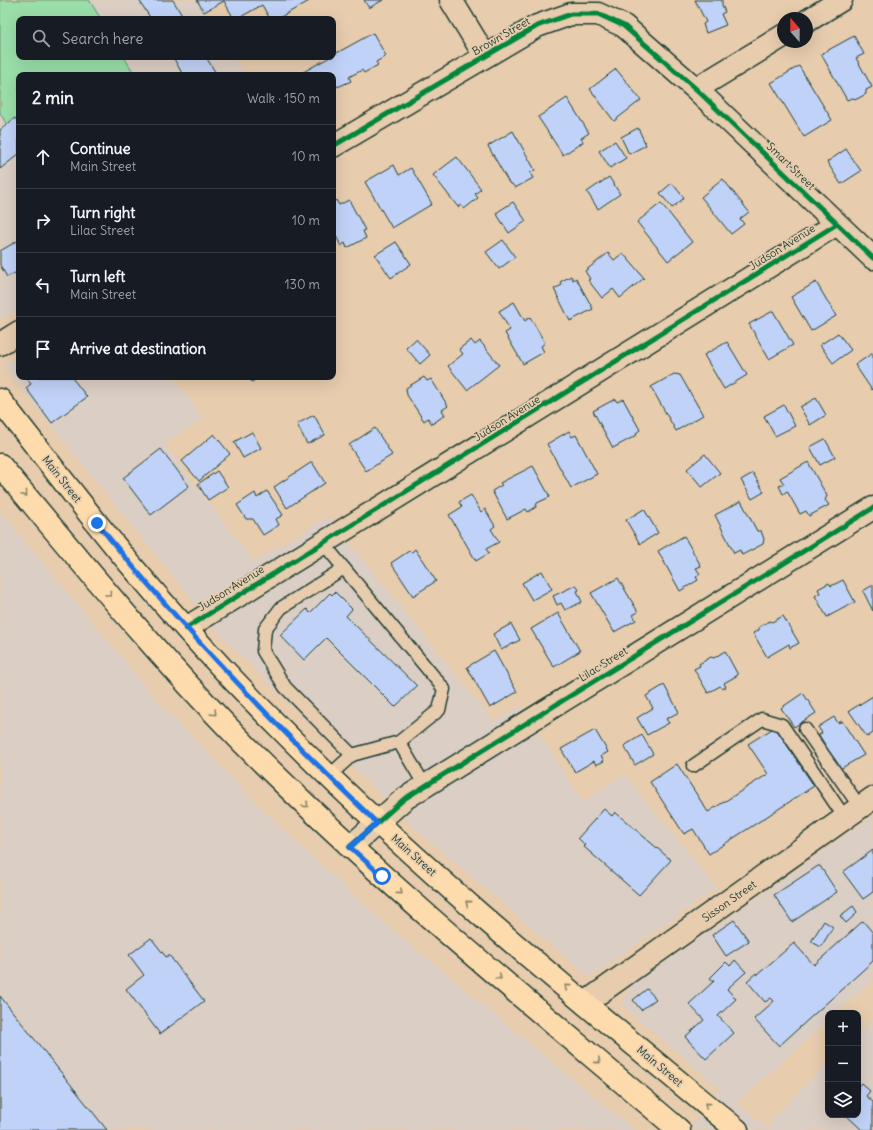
<!DOCTYPE html>
<html lang="en">
<head>
<meta charset="utf-8">
<style>
	:root { --surface:#171b24; --page:#20242c; --text:#f1f3f6; --muted:#9ea1a6; --line:#363941 }
	body { margin:0; font-family:Delius,sans-serif; background:var(--page); color:var(--text) }
	.controls { position:absolute; right:12px; bottom:12px; display:grid; overflow:hidden; border-radius:8px; box-shadow:0 4px 16px #0002 }
	.controls button { width:36px; height:36px; display:grid; place-items:center; padding:0; border:0; border-bottom:1px solid var(--line); background:var(--surface); color:var(--text); font:20px sans-serif }
	.compass { position:absolute; left:777px; top:12px; width:36px; height:36px; border-radius:50%; background:var(--surface); box-shadow:0 4px 16px #0002; rotate:339deg }
	.stop { position:absolute; width:12px; height:12px; margin:-9px; border:3px solid #1a73e8; border-radius:50%; background:#fff }
	.stop.end { background:#1a73e8; border-color:#fff; box-shadow:0 1px 4px #0008 }
	.list { margin:0; padding:0; list-style:none }
	h2 { display:flex; justify-content:space-between; align-items:center; height:52px; margin:0; padding:0 16px; font-size:17px }
	h2 small { font-size:13px; font-weight:400; color:var(--muted) }
	.list li { display:grid; grid-template-columns:26px 1fr auto; gap:12px; align-items:center; box-sizing:border-box; height:64px; padding:0 16px; border-top:1px solid var(--line) }
	.list b { display:block; font-size:15px; white-space:nowrap }
	.list p { margin:0; font-size:13px; white-space:nowrap; color:var(--muted) }
	.list em { font-size:13px; font-style:normal; color:var(--muted) }
	.icon { flex:none; width:22px; height:22px; fill:none; stroke:currentColor; stroke-width:2; stroke-linecap:round; stroke-linejoin:round }
	.map { position:relative; flex:none; width:873px; height:1130px; overflow:hidden }
	.search { position:absolute; background:var(--surface); box-shadow:0 4px 16px #0002; left:16px; top:16px; width:320px; height:44px; display:flex; align-items:center; gap:10px; box-sizing:border-box; padding:0 14px; border-radius:8px; color:var(--muted); font-size:15px }
	.panel { position:absolute; background:var(--surface); box-shadow:0 4px 16px #0002; left:16px; top:72px; width:320px; height:308px; border-radius:8px }
	.map>svg:first-child { display:block }
</style>
</head>
<body>
<div class="map">
<svg width="873" height="1130" viewBox="0 0 873 1130">
	<rect width="100%" height="100%" fill="#e7ccae"/>
	<filter id="ink" filterUnits="userSpaceOnUse"><feTurbulence type="fractalNoise" baseFrequency=".025" numOctaves="2"/><feDisplacementMap in="SourceGraphic" scale="8" xChannelSelector="R" yChannelSelector="G"/><feConvolveMatrix kernelMatrix="1 2 1 2 8 2 1 2 1" color-interpolation-filters="sRGB"/></filter>
	<g filter="url(#ink)">
		<path fill="#dbcec4" d="M0,0H199L210,19H19V57H234L245,75H19V309L0,320Z
			M19,355V377H172L204,419L164,443L254,562L328,516L494,722L521,706L583,802L624,774L717,888L589,977L414,828L223,638L3,366Z
			M0,511L161,705L279,826L385,923L634,1130H0Z
			M873,816V980L836,1013H828V1020L737,1103L769,1129L771,1119L828,1063V1115H858V1034L873,1019V1130H688L720,1088L621,1005L631,986Z"/>
		<path fill="#9adeaa" stroke="#5c8e6f" d="M0,0H89L101,19H19V57H124L135,75H19V123L7,125L0,113Z"/>
		<path fill="#c0d2f7" stroke="#1f3d34" d="M139,0H173L184,19H151Z
			M197,0H311L277,19H270L262,5L237,19H234L224,1L204,12Z
			M364,0H383L369,8Z
			M695,0H722V5L725,12L721,14L726,25L706,33L703,24L706,22Z
			M373,33L386,56L376,62L378,65L364,73L362,70L349,77L351,81L340,86L333,87V75H298L330,57H333V55Z
			M854,36L864,54L856,58L872,87L866,90V94L857,99L852,98L847,100L821,54Z
			M173,57H206L217,75H183Z
			M799,66L832,120L804,137L771,83Z
			M616,69L641,100L614,121L590,89Z
			M567,98L589,133L581,138L583,142L563,155L538,117Z
			M15,118L19,123V154L0,169V130Z
			M638,128L646,145L629,154L621,137Z
			M513,131L535,170L530,173L533,178L515,188L512,184L509,183L488,146Z
			M615,141L626,158L610,168L599,151Z
			M846,149L861,171L841,184L827,162Z
			M457,157L481,189L475,194L478,198L464,209L461,205L458,207L433,175Z
			M394,165L399,175L411,168L432,204L392,228L365,182Z
			M609,177L620,194L598,209L587,192Z
			M723,179L749,212L740,219L744,224L731,234L701,197Z
			M672,183L684,198L672,208L660,193Z
			M336,200L339,205L349,200L365,230L363,231L366,238L347,248L345,243L341,246L333,230V202Z
			M513,202L526,221L509,233L496,213Z
			M661,203L692,242L668,261L637,222Z
			M19,240V271L7,277L0,265V251Z
			M503,240L515,257L499,269L486,252Z
			M396,242L411,264L391,278L375,255Z
			M608,253L614,260L623,253L644,278L620,298L613,289L602,298L588,280L590,279L585,271Z
			M571,276L573,280L576,278L593,309L570,321L554,289L562,285L560,282Z
			M816,282L836,316L811,331L791,297Z
			M514,302L525,321L530,317L545,343L541,346L544,352L523,364L505,333L510,330L499,311Z
			M773,311L793,345L769,359L749,324Z
			M838,333L851,350L833,363L820,345Z
			M416,339L430,355L420,364L406,348Z
			M471,340L475,345L480,341L499,365L467,390L448,366L463,354L459,349Z
			M727,342L747,375L724,389L704,355Z
			M873,353V389L872,390L855,365Z
			M674,374L680,375L703,415L676,431L651,387Z
			M30,377H75L73,379L87,397L52,423L26,388L31,384L27,379Z
			M248,377H259L252,382Z
			M424,377L427,381L431,379L448,406L442,410L445,415L432,424L428,418L424,421L407,395L406,388Z
			M816,398L826,415L810,425L800,407Z
			M615,399L617,402L623,399L640,430L636,433L637,435L613,448L593,411Z
			M784,405L795,426L775,436L764,416Z
			M314,415L325,435L307,444L297,424Z
			M375,428L392,455L366,471L349,445Z
			M569,431L572,437L576,435L597,474L571,488L547,444Z
			M252,432L261,448L243,458L234,442Z
			M214,434L230,454L199,481L182,461Z
			M825,439L835,457L820,465L810,447Z
			M161,449L189,486L151,515L123,478Z
			M705,454L720,473L702,487L687,469Z
			M312,462L325,483L287,508L274,487Z
			M808,462L827,496L825,500L829,505L809,516L806,511L800,514L787,491L783,494L779,486L784,484L780,478Z
			M533,466L550,497L537,503L536,507L528,512L526,509L507,519L492,491L502,485L500,483Z
			M217,471L228,487L208,500L198,484Z
			M753,473L764,492L752,499L741,480Z
			M267,491L283,515L276,519L279,525L263,535L253,519H246L237,505L255,493L257,498Z
			M471,495L481,512L485,509L495,526L491,529L499,542L486,549L489,553L476,561L449,515L462,507L459,502Z
			M741,501L757,531H761L764,539L763,544L742,555L740,550L734,553L715,515Z
			M644,509L658,533L640,544L626,520Z
			M684,536L701,566L696,568L700,574L696,577L698,580L680,591L658,551Z
			M415,549L436,581L413,596L391,563L409,551L412,552Z
			M542,571L552,589L532,600L522,583Z
			M618,578L638,612L633,615L636,620L614,632L591,593Z
			M843,580L855,602L827,617L815,596L820,593L818,589L829,583L831,586Z
			M576,585L579,590L577,591L582,602L565,610L561,603L557,605L553,596Z
			M873,585V611L863,591Z
			M335,592L352,609L346,616L417,686L395,707L326,638L304,660L280,635L307,609L310,613L330,593L332,595Z
			M558,613L580,651L554,667L531,629Z
			M783,616L799,643L790,648L789,644L767,657L753,633L759,630V627L770,621L772,622Z
			M511,624L520,640L501,650L493,634Z
			M494,651L517,692L490,708L467,667Z
			M725,651L738,675L724,683L726,687L722,689L720,686L708,693L694,669L700,666L699,664L711,657L714,658Z
			M664,685L679,712L666,719L669,723L647,735L637,718L653,708L646,696Z
			M803,693L816,713L794,727L781,708Z
			M873,696V733L867,737L849,711Z
			M834,717L838,723L842,721L864,755L840,769L819,735L822,733L818,727Z
			M775,727L814,786L709,854L693,829L684,834L650,782L677,764L708,812L768,774L748,744Z
			M595,730L608,752L601,756L604,761L596,765L594,761L575,772L561,749Z
			M642,735L653,754L635,765L624,746Z
			M604,809L612,816L615,812L671,860L639,895L583,846L585,845L578,838Z
			M873,850V892L863,899L843,872Z
			M818,866H820L837,892L792,922L774,895Z
			M853,906L857,912L855,915L846,923L840,916Z
			M734,920L749,941L726,956L712,935Z
			M824,921L833,927L821,947L812,942V940Z
			M863,921L873,933V961L779,1046L754,1019L774,1001L771,998L765,1002L747,981L756,973L757,975L794,943L814,965Z
			M151,938L166,957L169,955L204,1001L160,1034L126,989L144,975L129,955Z
			M735,960L746,972L727,989L736,999L718,1016L734,1033L706,1059L685,1037L704,1020L689,1004L714,981L710,978L726,962L730,966Z
			M647,989L656,999L641,1010L633,1000Z
			M0,996L107,1130H0Z
			M861,1083L870,1091L866,1096L873,1102V1130H862L846,1115H858V1086Z"/>
		<g fill="none" stroke-linecap="round" stroke-linejoin="round">
			<defs>
				<path id="service" d="M323,543L444,689L439,710L399,742
					M344,568L281,608L265,629L263,651L285,687L352,755
					M805,729L860,807
					M693,766L762,719L782,725L845,818
					M329,776L352,755L399,742L425,786"/>
				<path id="minor" d="M451,0L485,56
					M807,21L841,0
					M696,89L783,36
					M333,146L537,26L571,14H598L624,26L696,89L873,258
					M0,344L19,332
					M186,628L837,224
					M350,847L404,799L873,508
					M585,1003L873,798"/>
				<path id="primary" d="M0,400C43,455 85,510 130,564C177,620 226,674 278,726C421,871 580,1000 737,1130
					M0,465C83,564 164,664 256,756C389,889 536,1008 679,1130"/>
			</defs>
			<use href="#service" stroke="#1f3d34" stroke-width="15"/>
			<use href="#minor" stroke="#1f3d34" stroke-width="25"/>
			<use href="#primary" stroke="#1f3d34" stroke-width="25"/>
			<use href="#service" stroke="#e7ccae" stroke-width="12"/>
			<use href="#minor" stroke="#e7ccae" stroke-width="22"/>
			<use href="#primary" stroke="#fedbac" stroke-width="22"/>
			<defs>
				<path id="cycleway" d="M333,146L537,26L571,14H598L624,26L696,89L873,258
					M186,628L837,224
					M350,847L404,799L873,508"/>
			</defs>
			<use href="#cycleway" stroke="#e7ccae" stroke-width="8"/>
			<use href="#cycleway" stroke="#00873e" stroke-width="5"/>
		</g>
		<defs><path id="oneway-chevron" d="M-2-3.5L2.5 0L-2 3.5" fill="none" stroke-width="1.6" stroke-linecap="round" stroke-linejoin="round"/></defs>
		<g stroke="#83846a">
			<use href="#oneway-chevron" transform="translate(25 494) rotate(50)"/>
			<use href="#oneway-chevron" transform="translate(109 594) rotate(50)"/>
			<use href="#oneway-chevron" transform="translate(214 713) rotate(46)"/>
			<use href="#oneway-chevron" transform="translate(306 805) rotate(44)"/>
			<use href="#oneway-chevron" transform="translate(400 892) rotate(41)"/>
			<use href="#oneway-chevron" transform="translate(468 903) rotate(-139)"/>
			<use href="#oneway-chevron" transform="translate(499 977) rotate(40)"/>
			<use href="#oneway-chevron" transform="translate(567 987) rotate(-140)"/>
			<use href="#oneway-chevron" transform="translate(598 1061) rotate(40)"/>
			<use href="#oneway-chevron" transform="translate(707 1105) rotate(-140)"/>
		</g>
	</g>
	<g fill="none" stroke-linecap="round" stroke-linejoin="round" filter="url(#ink)">
		<path stroke="#1a73e8" stroke-width="5" d="M97,523C183,630 278,728 377,823L350,847L382,876"/>
	</g>
	<g text-anchor="middle" dominant-baseline="central" stroke-width="3.5" stroke-linejoin="round" paint-order="stroke">
		<g font-size="11" fill="#1f3d34" stroke="#e7ccae">
			<text transform="translate(501 36) rotate(-30)">Brown Street</text>
			<text transform="translate(791 166) rotate(44)">Smart Street</text>
			<text transform="translate(782 247) rotate(-32)">Judson Avenue</text>
			<text transform="translate(507 418) rotate(-32)">Judson Avenue</text>
			<text transform="translate(62 479) rotate(52)">Main Street</text>
			<text transform="translate(231 588) rotate(-32)">Judson Avenue</text>
			<text transform="translate(603 664) rotate(-32)">Lilac Street</text>
			<text transform="translate(414 855) rotate(42)">Main Street</text>
			<text transform="translate(729 901) rotate(-35)">Sisson Street</text>
			<text transform="translate(660 1066) rotate(40)">Main Street</text>
		</g>
	</g>
</svg>
<div class="controls">
<button>+</button>
<button>−</button>
<button><svg class="icon" aria-label="layers" viewBox="0 0 24 24"><path d="M12 4l9 5-9 5-9-5zM3 14l9 5 9-5"/></svg></button>
</div>
<svg class="compass" viewBox="-18 -18 36 36"><path d="M0-13l5 13h-10z" fill="#e53935"/><path d="M0 13l5-13h-10z" fill="#9ea1a6"/></svg>
<div class="stop" style="left:382px;top:876px"></div>
<div class="stop end" style="left:97px;top:523px"></div>
<div class="search"><svg class="icon" aria-label="search" viewBox="0 0 24 24"><circle cx="10" cy="10" r="6"/><path d="M15 15l6 6"/></svg>Search here</div>
<section class="panel">
<h2>2 min<small>Walk · 150 m</small></h2>
<ul class="list">
<li><svg class="icon" aria-label="ahead" viewBox="0 0 24 24"><path d="M12 20V5M6 11l6-6 6 6"/></svg><div><b>Continue</b><p>Main Street</p></div><em>10 m</em></li>
<li><svg class="icon" aria-label="right" viewBox="0 0 24 24"><path d="M7 20v-9h11M14 6l5 5-5 5"/></svg><div><b>Turn right</b><p>Lilac Street</p></div><em>10 m</em></li>
<li><svg class="icon" aria-label="left" viewBox="0 0 24 24"><path d="M17 20v-9H6M10 6l-5 5 5 5"/></svg><div><b>Turn left</b><p>Main Street</p></div><em>130 m</em></li>
<li><svg class="icon" aria-label="arrive" viewBox="0 0 24 24"><path d="M6 21V4h12l-3 4 3 4H6"/></svg><div><b>Arrive at destination</b></div></li>
</ul>
</section>
</div>
</body>
</html>
